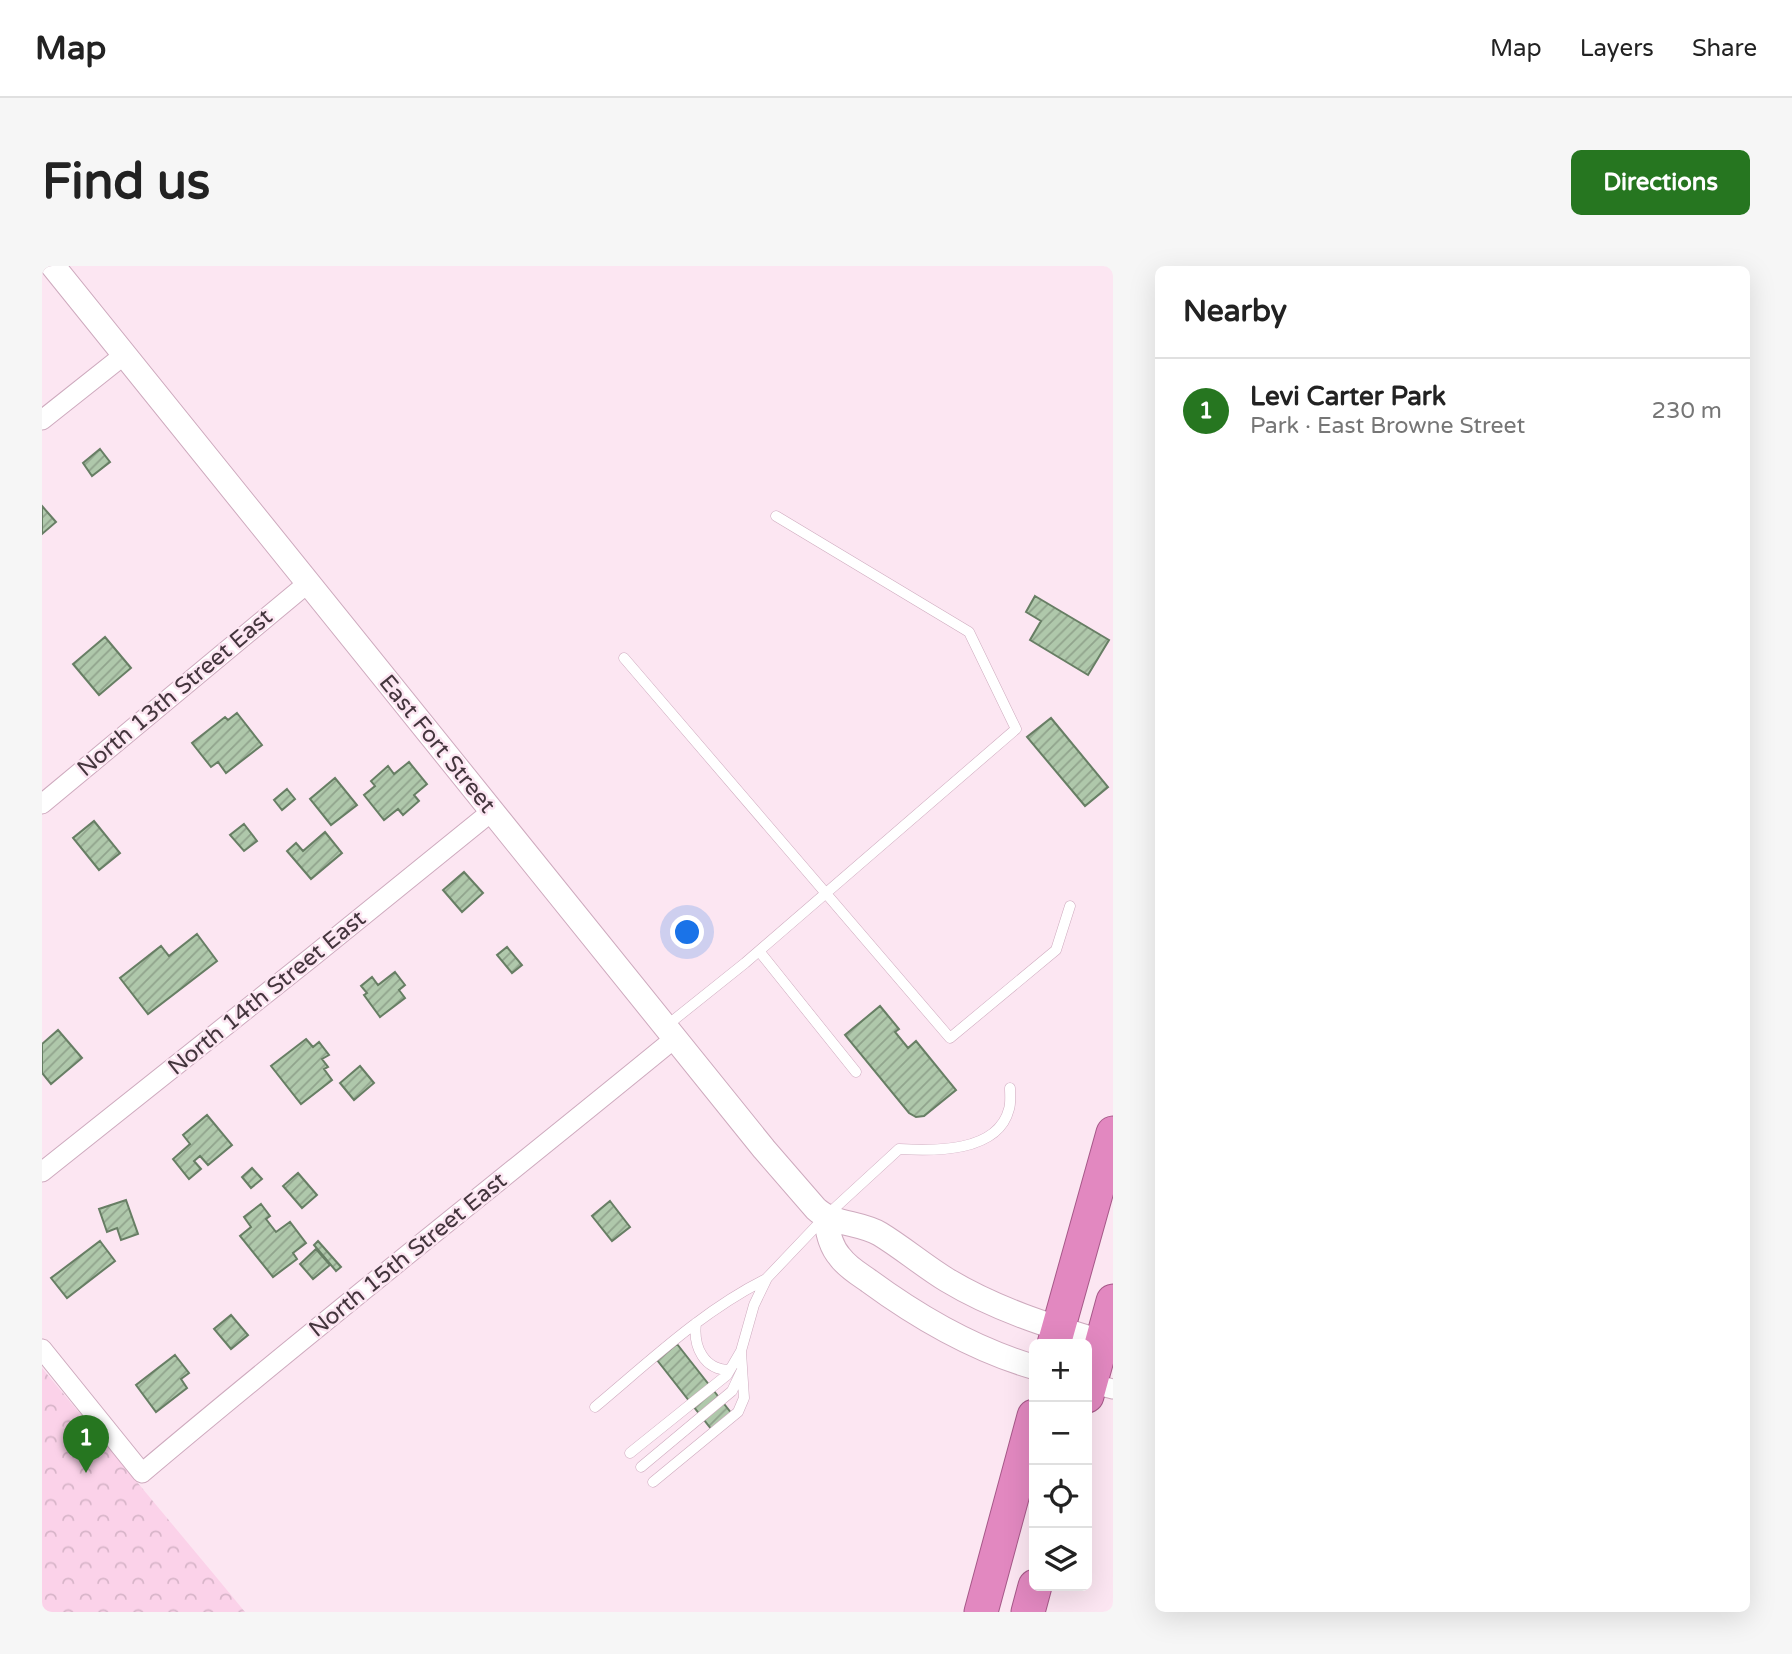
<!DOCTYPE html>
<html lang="en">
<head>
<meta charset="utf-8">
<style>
	:root { --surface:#fff; --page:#f6f6f6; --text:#222; --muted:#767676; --line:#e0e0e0; --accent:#267620 }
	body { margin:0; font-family:"Varela Round",sans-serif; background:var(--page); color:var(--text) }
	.controls { position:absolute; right:21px; bottom:21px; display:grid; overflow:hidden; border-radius:10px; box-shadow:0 7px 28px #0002 }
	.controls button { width:63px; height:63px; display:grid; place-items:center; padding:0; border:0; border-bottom:2px solid var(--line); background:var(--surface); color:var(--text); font:35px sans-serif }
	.you { position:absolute; left:646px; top:667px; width:24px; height:24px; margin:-18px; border:5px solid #fff; border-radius:50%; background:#1a73e8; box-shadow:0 0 0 10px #1a73e833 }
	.badge { display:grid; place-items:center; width:46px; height:46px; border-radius:50%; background:var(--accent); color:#fff; font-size:23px; font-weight:700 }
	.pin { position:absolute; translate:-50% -58px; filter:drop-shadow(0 2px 4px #0008) }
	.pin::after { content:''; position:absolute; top:37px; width:24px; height:21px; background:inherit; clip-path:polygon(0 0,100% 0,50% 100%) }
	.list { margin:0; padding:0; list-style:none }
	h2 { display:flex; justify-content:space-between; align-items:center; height:91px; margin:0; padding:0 28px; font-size:30px }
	h2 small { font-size:23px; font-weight:400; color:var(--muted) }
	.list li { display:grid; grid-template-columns:46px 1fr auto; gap:21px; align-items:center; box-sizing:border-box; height:105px; padding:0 28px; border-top:2px solid var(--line) }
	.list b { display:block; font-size:26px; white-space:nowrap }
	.list p { margin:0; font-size:23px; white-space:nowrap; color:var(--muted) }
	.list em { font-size:23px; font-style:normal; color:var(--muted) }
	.icon { flex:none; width:38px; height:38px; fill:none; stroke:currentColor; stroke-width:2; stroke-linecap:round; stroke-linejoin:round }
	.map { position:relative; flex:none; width:1071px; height:1346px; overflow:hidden; border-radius:10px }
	header { display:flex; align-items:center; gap:42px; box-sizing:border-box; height:98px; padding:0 35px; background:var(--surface); border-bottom:2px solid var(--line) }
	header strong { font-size:33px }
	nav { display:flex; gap:38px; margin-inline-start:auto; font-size:24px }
	.intro { display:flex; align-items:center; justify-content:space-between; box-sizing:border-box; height:168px; padding:0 42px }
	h1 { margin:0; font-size:49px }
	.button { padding:18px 32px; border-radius:10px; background:var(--accent); color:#fff; font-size:24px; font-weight:700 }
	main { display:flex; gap:42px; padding:0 42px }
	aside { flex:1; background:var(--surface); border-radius:10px; box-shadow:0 7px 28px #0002 }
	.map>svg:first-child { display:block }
</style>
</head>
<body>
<header>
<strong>Map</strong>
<nav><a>Map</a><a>Layers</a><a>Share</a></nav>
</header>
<div class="intro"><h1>Find us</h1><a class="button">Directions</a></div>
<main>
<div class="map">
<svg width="1071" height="1346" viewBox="0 0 1071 1346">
	<defs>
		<pattern id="park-crowns" width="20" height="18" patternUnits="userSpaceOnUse" patternTransform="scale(1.75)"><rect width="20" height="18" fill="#fbd2e9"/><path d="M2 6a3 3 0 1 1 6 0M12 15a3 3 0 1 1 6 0" fill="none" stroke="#d8b5c9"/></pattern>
		<pattern id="building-hatch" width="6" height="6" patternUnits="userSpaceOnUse" patternTransform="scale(1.75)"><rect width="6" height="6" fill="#afc8ab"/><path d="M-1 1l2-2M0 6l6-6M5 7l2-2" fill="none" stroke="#90a38c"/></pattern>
	</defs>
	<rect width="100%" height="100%" fill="#fce6f2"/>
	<path fill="url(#park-crowns)" d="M0,1102L175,1312L203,1346H0Z"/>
	<path fill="url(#building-hatch)" stroke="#677e64" stroke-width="2" d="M58,183L68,196L50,210L41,197Z
		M0,240L14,256L0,268Z
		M993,330L1067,374L1046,409L988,374L999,355L984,346Z
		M63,371L89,402L57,429L31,398Z
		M195,447L220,479L184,507L176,496L169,501L150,477L183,451L186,454Z
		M1009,452L1066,521L1043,540L985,471Z
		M367,496L385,518L372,529L377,535L361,549L356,543L342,554L322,529L333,520L329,515L346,500L352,508Z
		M293,512L315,539L289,559L268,533Z
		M245,523L253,533L240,544L232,534Z
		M52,555L78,587L57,604L31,572Z
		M202,558L215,575L202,585L188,569Z
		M283,566L300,587L269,613L245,585L254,577L261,585Z
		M422,606L441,627L420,646L401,624Z
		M155,668L175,695L106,748L78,712L119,680L127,690Z
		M465,681L480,699L470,707L455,689Z
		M353,706L363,719L357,724L363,732L338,751L322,729L325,727L319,720L330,711L336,719Z
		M838,740L857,763L853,766L866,782L874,775L914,824L882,850L874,851L867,847L803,769Z
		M16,764L40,792L9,818L0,807V778Z
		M264,773L271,781L277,776L287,789L280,793L286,801L282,803L290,814L259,838L229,800Z
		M318,800L332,817L312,834L298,817Z
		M165,849L190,879L166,899L158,890L152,895L159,903L147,913L131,893L148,878L141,869Z
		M210,902L220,913L209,922L200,911Z
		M256,907L275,929L260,942L241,920Z
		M84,934L96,968L79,974L75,962L65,966L57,943Z
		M568,935L588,961L570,975L550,950Z
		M219,938L228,950L224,953L234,966L248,956L264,977L251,987L255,993L231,1011L198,970L209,961L202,951Z
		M58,975L73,995L25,1032L9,1012Z
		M276,975L299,1001L294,1005L272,979Z
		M274,983L288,999L271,1013L258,998Z
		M189,1049L206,1069L189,1083L172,1063Z
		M635,1078L690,1148L670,1164L615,1094Z
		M133,1089L147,1107L139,1113L145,1122L114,1146L94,1119Z"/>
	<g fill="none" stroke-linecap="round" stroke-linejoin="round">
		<defs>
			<path id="service" d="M582,392L908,772L1014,684L1028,640
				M717,685L814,806
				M623,761L703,697L974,463L927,366L734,250
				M654,1057C651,1081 662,1104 688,1104
				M553,1141C608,1095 660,1045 724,1013
				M588,1187L685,1109L699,1085L712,1039L725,1012L783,951L857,883C891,885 956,887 967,843C969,837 968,828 968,822
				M599,1201L690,1125L699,1106
				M611,1216L696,1146L702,1132L699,1086"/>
			<path id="minor" d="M0,154L82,89
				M0,538L266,317
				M0,906L270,691L449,546
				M0,1083L100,1207C275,1059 455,918 632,773
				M1048,1117L1071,1123"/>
			<path id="tertiary" d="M11,0L722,883L774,943C791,959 818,956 838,968C861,982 882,1000 905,1014C953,1043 1007,1060 1060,1076
				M783,951C786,965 788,980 798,991C805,1001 817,1008 827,1015C876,1051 934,1084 992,1101"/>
			<path id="trunk" d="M1012,1078L1071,867
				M1045,1130L1071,1035
				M939,1346L992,1150
				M986,1346L993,1320"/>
		</defs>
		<use href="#service" stroke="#ceaabe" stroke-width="11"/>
		<use href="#minor" stroke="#ceaabe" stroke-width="21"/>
		<use href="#tertiary" stroke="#ceaabe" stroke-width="26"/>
		<use href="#trunk" stroke="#a65888" stroke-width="35"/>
		<use href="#service" stroke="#fff" stroke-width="10"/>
		<use href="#minor" stroke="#fff" stroke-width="19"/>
		<use href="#tertiary" stroke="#fff" stroke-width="24"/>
		<use href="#trunk" stroke="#e288c0" stroke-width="33"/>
	</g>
	<g text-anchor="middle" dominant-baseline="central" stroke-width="5" stroke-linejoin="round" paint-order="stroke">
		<g font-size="23" fill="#44353d" stroke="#fce6f2">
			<text transform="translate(133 427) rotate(-40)">North 13th Street East</text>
			<text transform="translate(395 478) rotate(51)">East Fort Street</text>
			<text transform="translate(225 727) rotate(-39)">North 14th Street East</text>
			<text transform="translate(366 989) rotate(-39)">North 15th Street East</text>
		</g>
	</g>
</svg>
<div class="controls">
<button>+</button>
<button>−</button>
<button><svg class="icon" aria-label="locate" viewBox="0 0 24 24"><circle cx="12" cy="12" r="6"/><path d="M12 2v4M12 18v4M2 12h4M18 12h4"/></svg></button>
<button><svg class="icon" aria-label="layers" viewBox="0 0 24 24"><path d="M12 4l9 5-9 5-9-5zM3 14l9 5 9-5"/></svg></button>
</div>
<div class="you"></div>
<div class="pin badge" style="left:44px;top:1207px">1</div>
</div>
<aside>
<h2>Nearby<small></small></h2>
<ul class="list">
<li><span class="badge">1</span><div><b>Levi Carter Park</b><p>Park · East Browne Street</p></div><em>230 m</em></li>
</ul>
</aside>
</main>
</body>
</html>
